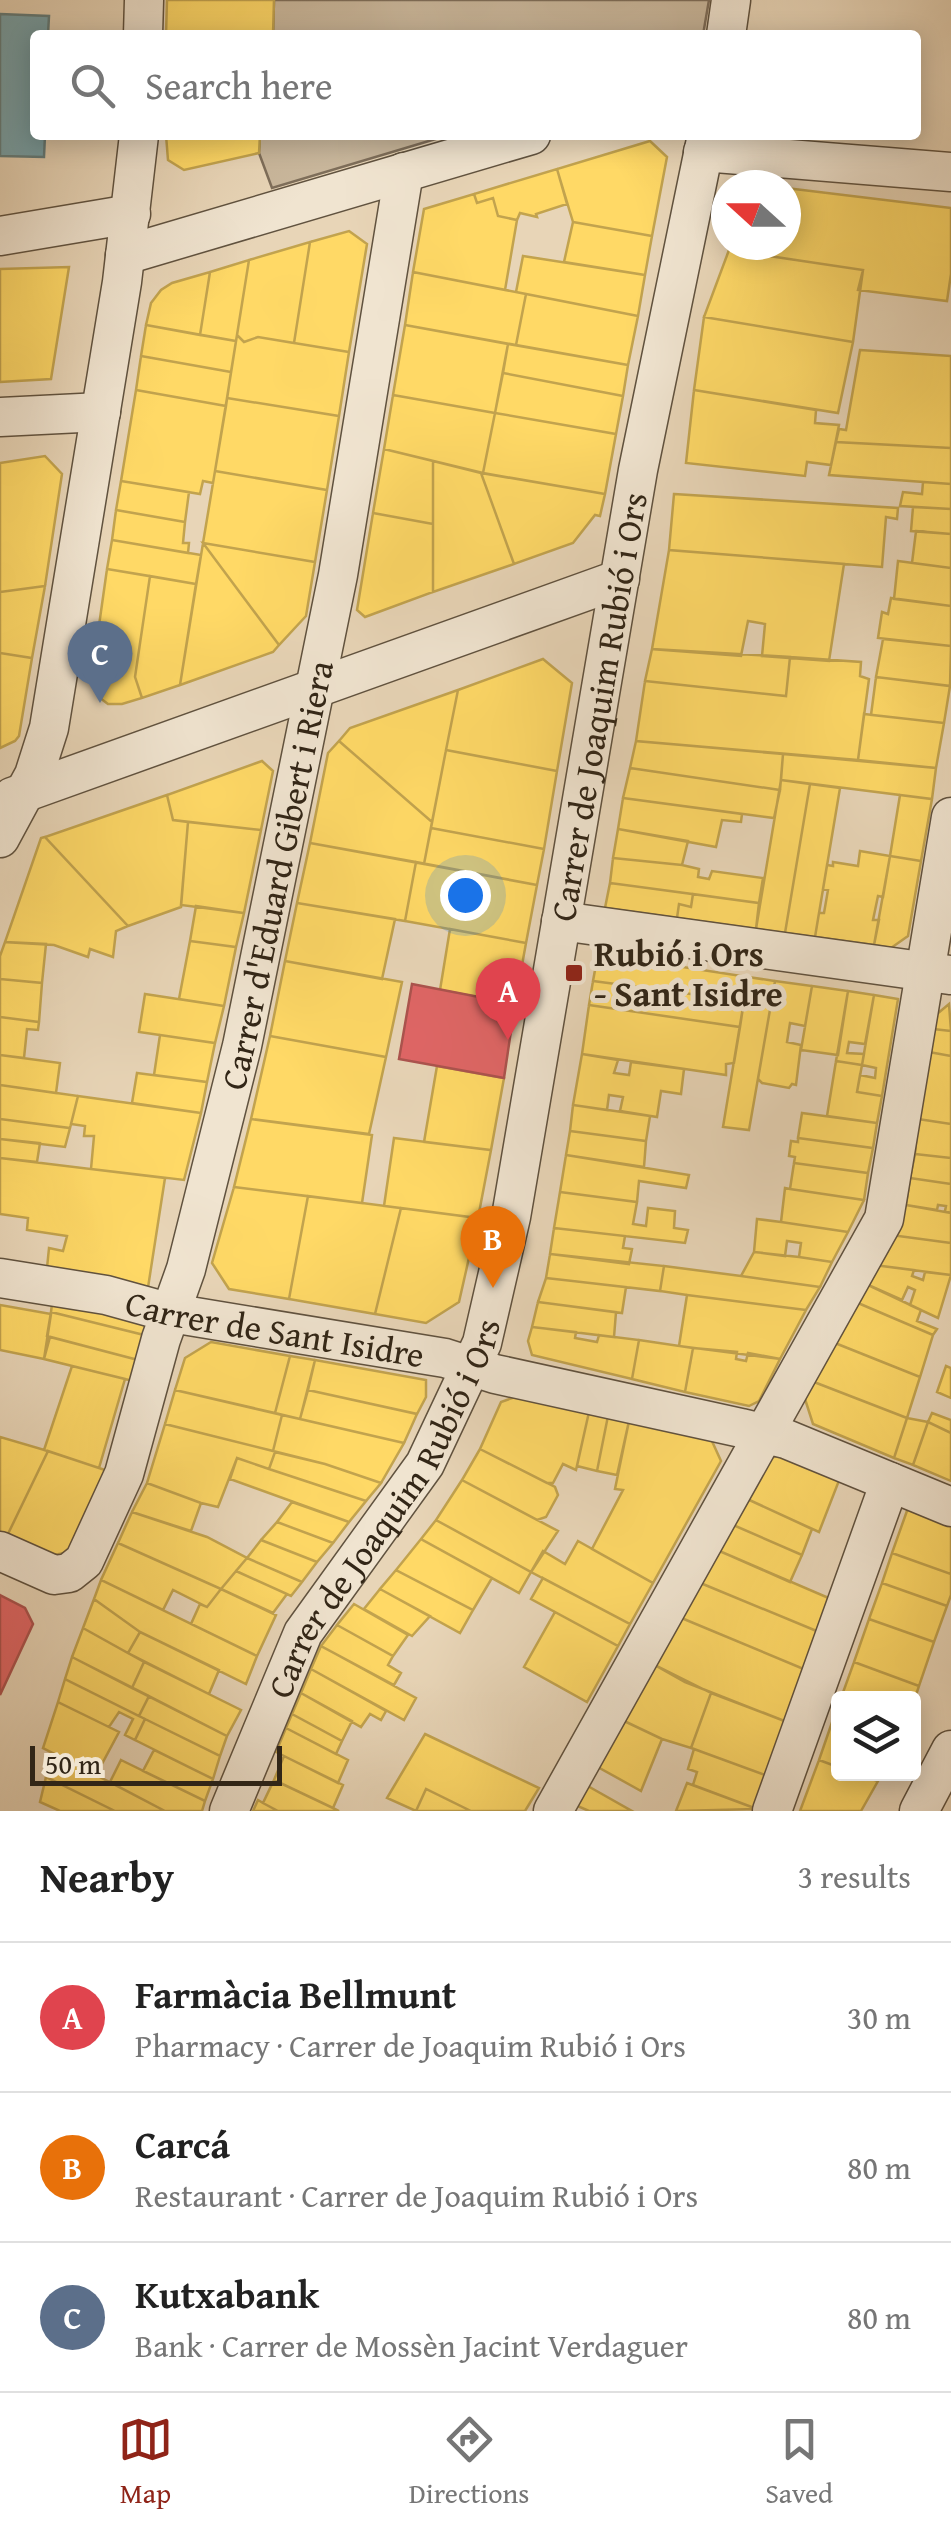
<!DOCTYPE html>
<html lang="en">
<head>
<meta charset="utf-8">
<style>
	:root { --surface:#fff; --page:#f2f2f2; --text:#222; --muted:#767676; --line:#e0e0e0; --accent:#8f2418 }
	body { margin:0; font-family:"Gentium Book Plus",serif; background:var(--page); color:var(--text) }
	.controls { position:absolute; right:30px; bottom:30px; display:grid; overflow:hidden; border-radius:10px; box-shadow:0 5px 25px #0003 }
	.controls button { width:90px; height:90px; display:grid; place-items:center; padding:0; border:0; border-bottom:2px solid var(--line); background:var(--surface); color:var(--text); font:50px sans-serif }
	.compass { position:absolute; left:711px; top:170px; width:90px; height:90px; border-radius:50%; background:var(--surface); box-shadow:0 5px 25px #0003; rotate:291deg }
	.scale { position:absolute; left:30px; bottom:25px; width:252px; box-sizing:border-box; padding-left:10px; border:5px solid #322617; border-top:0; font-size:28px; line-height:35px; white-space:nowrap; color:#322617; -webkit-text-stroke:8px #f0e4d0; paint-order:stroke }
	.you { position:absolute; left:465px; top:895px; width:35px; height:35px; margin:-25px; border:8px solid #fff; border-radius:50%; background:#1a73e8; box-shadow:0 0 0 15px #1a73e833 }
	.badge { display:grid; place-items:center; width:65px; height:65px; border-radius:50%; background:var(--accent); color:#fff; font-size:32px; font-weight:700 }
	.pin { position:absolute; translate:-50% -82px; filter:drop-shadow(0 2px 5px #0008) }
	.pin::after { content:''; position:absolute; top:52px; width:35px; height:30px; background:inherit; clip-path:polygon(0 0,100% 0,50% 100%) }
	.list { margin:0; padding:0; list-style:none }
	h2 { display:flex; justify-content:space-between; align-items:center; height:130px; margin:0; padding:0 40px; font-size:42px }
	h2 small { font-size:32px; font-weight:400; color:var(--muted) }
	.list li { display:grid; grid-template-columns:65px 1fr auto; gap:30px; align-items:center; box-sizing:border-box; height:150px; padding:0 40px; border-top:2px solid var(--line) }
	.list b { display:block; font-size:38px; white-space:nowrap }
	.list p { margin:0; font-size:32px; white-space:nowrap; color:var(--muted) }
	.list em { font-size:32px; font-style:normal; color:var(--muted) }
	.icon { flex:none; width:55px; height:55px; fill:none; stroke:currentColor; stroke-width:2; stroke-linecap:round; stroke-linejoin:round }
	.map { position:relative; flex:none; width:951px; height:1811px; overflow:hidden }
	.search { position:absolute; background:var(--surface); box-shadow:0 5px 25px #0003; left:30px; right:30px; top:30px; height:110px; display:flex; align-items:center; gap:25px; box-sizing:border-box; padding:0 35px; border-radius:10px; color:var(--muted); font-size:38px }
	.sheet { height:580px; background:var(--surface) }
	nav { display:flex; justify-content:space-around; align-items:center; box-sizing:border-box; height:140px; border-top:2px solid var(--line); background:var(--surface); font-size:28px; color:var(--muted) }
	nav a { display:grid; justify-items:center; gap:5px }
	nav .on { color:var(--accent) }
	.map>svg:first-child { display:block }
</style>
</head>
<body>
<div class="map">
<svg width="951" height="1811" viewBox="0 0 951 1811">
	<rect width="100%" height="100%" fill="#e8d5b7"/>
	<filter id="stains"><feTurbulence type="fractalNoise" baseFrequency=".002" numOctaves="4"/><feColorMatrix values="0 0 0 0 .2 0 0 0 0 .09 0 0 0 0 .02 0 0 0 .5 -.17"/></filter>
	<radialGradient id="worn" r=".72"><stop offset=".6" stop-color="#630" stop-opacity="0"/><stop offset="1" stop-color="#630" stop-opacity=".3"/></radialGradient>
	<path fill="#c9b79c" stroke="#7e6e5a" stroke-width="2.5" d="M274,0H709L703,35H273Z
		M260,135H449L272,188L259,153Z"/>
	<path fill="#ffd966" stroke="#c2a34e" stroke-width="2.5" d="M167,0H274L273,35H166Z
		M166,135H260L259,153L184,170L168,160Z
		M650,141L667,157L652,236L573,222L557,169Z
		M557,169L567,204L536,214L537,217L520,213L517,220L498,216L493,198L477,203L474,194Z
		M786,188L951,208V274L947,301L858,290L863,270L729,250L730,245H786Z
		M474,194L477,203L493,198L498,216L517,220L505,290L413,272L424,209Z
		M573,222L652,236L645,275L564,262Z
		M349,231L367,244L349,352L294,343L310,242Z
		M310,242L294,343L258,337L244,342L237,335L249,260Z
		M729,250L863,270L853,342L704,317Z
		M523,256L645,275L638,316L516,292Z
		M249,260L236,341L200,335L210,272Z
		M69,267L51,379L0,382V269Z
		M210,272L200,335L146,325L151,303L161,290L172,283Z
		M413,272L526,294L516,345L405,325Z
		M526,294L638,316L628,365L516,345Z
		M704,317L853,342L838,413L694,390Z
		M146,325L236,341L231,372L141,356Z
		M405,325L508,344L495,413L393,395Z
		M237,335L244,342L258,337L349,352L339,416L227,398Z
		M508,344L628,365L623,396L503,373Z
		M860,350L951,356V448L836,442L839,429L846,430Z
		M141,356L231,372L226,406L136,390Z
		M503,373L623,396L616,434L495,413Z
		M136,390L226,406L213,483L203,481L200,494L121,481Z
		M694,390L816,410L815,423L839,425L831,465L807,462L805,476L686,463Z
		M393,395L495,413L483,473L384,449Z
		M227,398L339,416L327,490L215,471Z
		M495,413L616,434L605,494L483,473Z
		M836,442L951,448V484L829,475Z
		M384,449L433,461V524L373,513Z
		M45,456L62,474L45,586L0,592V463Z
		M433,461L481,473L514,564L433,592Z
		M215,471L327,490L315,562L203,543Z
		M481,473L605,494L600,516L595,515L573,543L514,564Z
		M121,481L189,492L185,522L116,510Z
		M923,482L951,484V509L900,506L903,492L922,494Z
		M674,494L898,508L897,519L886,517L882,567L669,550Z
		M913,507L951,509V534L911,531Z
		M116,510L185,522L183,543H189L188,553L112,540Z
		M373,513L433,524V592L365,617L357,610Z
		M916,531L951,534V568L912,563Z
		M112,540L201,555L196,584L107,569Z
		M203,543L279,645L273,652L180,685Z
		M203,543L315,562L306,616L279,645Z
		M669,550L844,564L829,661L762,656L765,624L748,621L741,656L652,649Z
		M898,561L951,568V606L894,599Z
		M107,569L150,576L135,677L142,698L122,704H108L100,698L91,682Z
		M150,576L196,584L180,685L142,698L135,677Z
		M45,586L32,658L0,653V592Z
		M891,598L951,606V646L878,638L882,612L888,614Z
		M883,639L951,646L950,686L876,677Z
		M652,649L790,657L786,696L645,681Z
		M0,653L32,658L19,736L15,741L0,748Z
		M790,657L861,662L860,676L869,679L858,760L636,741L645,681L786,696Z
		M543,659L572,683L557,771L446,750L458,690Z
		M876,677L950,686L944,723L871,715Z
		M458,690L446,750L432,822L339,741L350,728Z
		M864,714L944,723L936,768L858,760Z
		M339,741L432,822L424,864L310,843L328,753Z
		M636,741L783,754L780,790L630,768Z
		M446,750L557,771L544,849L431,828Z
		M783,754L936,768L932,799L781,780Z
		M262,761L273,771L261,830L173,820L167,795Z
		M630,768L780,790L774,818L623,798Z
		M781,780L810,784L785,933L756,929Z
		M810,784L840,788L815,937L785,933Z
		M167,795L173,820L188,822L181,907L128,926L45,837Z
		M900,795L932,799L921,861L890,856Z
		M623,798L742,814L741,822L722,820L716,847L618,829Z
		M188,822L261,830L244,913L181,905Z
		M431,828L544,849L537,885L424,864Z
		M618,829L688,841L682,865L613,858Z
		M45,837L128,926L116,931L113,957L90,949L88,957L54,945L5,942L41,838Z
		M310,843L416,862L405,921L297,903Z
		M860,851L890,856L883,897L878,896L873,920H879L874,945L815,937L819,913H824L828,890L823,889L827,865L833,866V862L858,866Z
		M890,856L921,861L908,936L891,948L874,945Z
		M613,858L682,865L699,869L698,877L709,879L712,871L763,878L759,903L610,883Z
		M416,862L537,885L526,943L405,921Z
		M610,883L693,894L691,907L679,904L677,918L605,908Z
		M693,894L759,903L756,929L677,918L679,904L691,907Z
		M297,903L395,919L382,979L285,961Z
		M196,906L244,913L236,947L190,941Z
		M450,929L526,943L515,1004L440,990Z
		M190,941L236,947L224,1006L179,999Z
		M5,942L46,944L42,983L0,979V956Z
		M598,954L748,977L744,1001L593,981Z
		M285,961L402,982L386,1057L270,1036Z
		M748,977L775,981L749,1130L723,1127Z
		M0,979L42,983L39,1022L0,1017Z
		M593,981L744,1001L740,1027L589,1005Z
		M775,981L812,986L805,1026L790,1023L787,1042L801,1045L796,1085L792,1084L789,1088L762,1083L758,1079Z
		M812,986L848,991L838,1055L801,1050Z
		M848,991L874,995L865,1044L849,1042L847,1053L864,1054L862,1065L836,1061Z
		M145,994L224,1006L215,1043L139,1032Z
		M874,995L898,999L882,1096L857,1092L860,1075L875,1078L876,1068L862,1065Z
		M949,1004L951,1031L933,1029L937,1014Z
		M589,1005L740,1027L734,1063L726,1064V1075L582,1054Z
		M0,1017L39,1022L38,1030L27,1029L24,1058L0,1055Z
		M933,1029L951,1031V1056L929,1052Z
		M160,1035L215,1043L207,1082L154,1075Z
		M270,1036L386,1057L369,1134L251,1119Z
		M929,1052L951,1056V1124L918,1119Z
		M582,1054L618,1060L614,1073L629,1075L631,1062L684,1069L681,1094L661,1091L657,1117L620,1111L623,1097L609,1095L607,1110L573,1105Z
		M0,1055L60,1063L56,1093L0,1085Z
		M836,1061L862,1065L857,1092L882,1096L877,1123L827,1116Z
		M437,1066L504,1078L491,1150L424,1142Z
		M137,1073L207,1082L201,1113L132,1103Z
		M0,1085L78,1096L70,1128L0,1119Z
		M78,1096L201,1113L184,1180L91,1169L94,1136H84L85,1126L71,1124Z
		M573,1105L650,1116L646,1141L570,1131Z
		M802,1113L877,1123L873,1148L798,1138Z
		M0,1119L70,1128L65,1147L0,1139Z
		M251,1119L372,1135L362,1203L234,1187Z
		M918,1119L951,1124V1158L915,1154Z
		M570,1131L646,1141L644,1167L566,1155Z
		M394,1138L491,1150L478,1218L384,1206Z
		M798,1138L873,1148L868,1173L794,1163L795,1157L789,1156L791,1141L798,1142Z
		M0,1139L40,1143L37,1162L0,1158Z
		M915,1154L951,1158V1184L910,1178Z
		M566,1155L689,1175L686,1188L639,1181L637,1202L560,1192Z
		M0,1158L165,1178L147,1294L46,1278L49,1248L63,1251L67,1236L27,1230L28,1218L0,1214Z
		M794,1163L868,1173L864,1200L790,1189Z
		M910,1178L951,1184V1213L945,1211L946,1206L938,1205L937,1210L906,1205Z
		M234,1187L308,1196L289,1299L229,1289L212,1263Z
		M785,1188L790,1189L864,1200L848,1232L781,1222Z
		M560,1192L637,1202L633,1224L646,1226L648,1208L675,1211L674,1228L688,1230L685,1243L554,1228Z
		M308,1196L401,1208L375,1314L289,1299Z
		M906,1205L951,1213V1243L891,1235Z
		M401,1208L478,1218L459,1302L426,1323L375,1314Z
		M757,1219L781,1222L848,1232L832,1262L799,1257L801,1243L787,1241L785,1256L754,1252Z
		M554,1228L625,1236L623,1248L632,1249L629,1264L550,1254Z
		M891,1235L951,1243V1275L874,1265Z
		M754,1252L799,1257L832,1262L820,1287L741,1276Z
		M550,1254L664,1266L660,1291L546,1278Z
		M874,1265L914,1270L912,1276L923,1280L925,1272L951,1275L938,1318L910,1305L915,1290L908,1287L902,1300L866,1284Z
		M664,1266L741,1276L820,1287L806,1310L687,1295L660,1291Z
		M546,1278L626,1287L622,1313L538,1302Z
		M866,1284L921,1310L917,1321L937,1329L933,1335L858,1303Z
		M53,1295L149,1313L144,1335L51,1312Z
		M687,1295L806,1310L780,1359L679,1346Z
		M538,1302L616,1312L614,1337L532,1327Z
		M858,1303L933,1335L920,1377L835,1343Z
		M0,1305L51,1314L44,1359L0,1350Z
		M51,1312L144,1335L138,1360L47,1336Z
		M532,1327L576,1332L575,1338L597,1342L599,1335L639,1340L632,1379L532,1355L528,1341Z
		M50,1337L138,1360L133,1381L44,1359Z
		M639,1340L693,1348L685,1392L632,1379Z
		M211,1342L290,1356L275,1413L175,1390L185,1358Z
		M835,1343L920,1377L907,1418L814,1382Z
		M693,1348L737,1352L736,1359L746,1361L748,1353L780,1359L759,1401L749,1406L685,1392Z
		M290,1356L315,1360L300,1419L275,1413Z
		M315,1360L426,1380V1397L417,1414L308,1390Z
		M72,1366L125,1379L99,1468L44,1450Z
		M946,1366L951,1368V1398L937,1392Z
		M814,1382L907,1418L894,1458L813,1424L805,1399Z
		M175,1390L282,1415L273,1451L165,1424Z
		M308,1390L417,1414L404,1443L300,1419Z
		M518,1396L589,1412L576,1470L563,1464L553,1483H547L480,1449L501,1402Z
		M589,1412L608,1416L597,1471L577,1466Z
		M932,1413L951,1420V1433L928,1422Z
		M282,1415L300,1419L404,1443L381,1483L325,1464L273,1451Z
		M608,1416L629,1421L617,1475L597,1471Z
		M907,1418L928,1422L913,1465L894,1458Z
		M629,1421L711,1439L721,1461L653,1583L592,1549L623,1490L615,1489Z
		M928,1422L951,1433V1481L913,1465Z
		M165,1424L273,1451L275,1452L269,1469L237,1458L218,1507L201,1503L147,1483Z
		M0,1437L48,1451L7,1536L0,1533Z
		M480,1449L555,1487L558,1495L546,1517L537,1520L462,1480Z
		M48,1451L108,1471L70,1552L48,1556L7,1536Z
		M275,1452L325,1464L381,1483L366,1501L269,1469Z
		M782,1454L840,1478L819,1532L745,1498L768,1459Z
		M237,1458L269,1469L366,1501L349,1522L230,1479Z
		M462,1480L558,1531L531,1572L436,1520Z
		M147,1483L201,1503L191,1531L132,1512Z
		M745,1498L812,1529L802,1555L731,1524Z
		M292,1502L349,1522L333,1543L277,1522Z
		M908,1508L951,1526V1574L892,1553Z
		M132,1512L207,1537L247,1558L221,1589L118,1543Z
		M436,1520L531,1572L519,1593L421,1539Z
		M277,1522L333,1543L317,1562L261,1540Z
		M731,1524L802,1555L790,1582L717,1550Z
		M421,1539L492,1578L473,1610L396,1570Z
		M261,1540L317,1562L302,1582L247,1558Z
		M578,1541L653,1583L630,1624L531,1572L543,1551L565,1564Z
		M118,1543L221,1589L207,1607L173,1590L163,1610L101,1580Z
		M717,1550L831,1599L819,1632L698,1582Z
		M892,1553L951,1574V1595L947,1606L882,1583Z
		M247,1558L302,1582L291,1596L236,1571Z
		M396,1570L473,1610L460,1633L380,1589Z
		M236,1571L287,1594L273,1613L221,1589Z
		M543,1578L630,1624L618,1646L531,1599Z
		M101,1580L257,1656L246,1684L140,1632L94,1599Z
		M698,1582L819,1632L806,1670L679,1617Z
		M882,1583L947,1606L934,1642L869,1619Z
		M221,1589L276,1615L257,1656L191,1624L200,1604L207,1607Z
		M380,1589L430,1616L412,1636L364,1609Z
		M94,1599L140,1632L128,1653L83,1628Z
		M354,1604L408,1635L393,1656L337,1625Z
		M555,1612L618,1646L587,1702L524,1667Z
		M679,1617L806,1670L787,1722L685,1682L653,1664Z
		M869,1619L934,1642L919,1686L854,1662Z
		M337,1625L393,1656L388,1665L401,1673L394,1685L321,1646Z
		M83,1628L144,1662L132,1688L72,1657Z
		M140,1632L219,1670L209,1694L128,1653Z
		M321,1646L416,1698L404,1720L311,1669Z
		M72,1657L149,1696L139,1716L65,1679Z
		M144,1662L241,1710L227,1736L132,1688Z
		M854,1662L919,1686L914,1701V1698H841Z
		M653,1664L711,1693L691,1748L662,1739L622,1720Z
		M311,1669L386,1711L381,1720L370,1714L361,1727L301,1693Z
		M65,1679L145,1719L135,1740L125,1735L133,1719L119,1712L109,1727L58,1702Z
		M301,1693L352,1721L342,1741L292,1714Z
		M711,1693L787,1722L768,1776L691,1748Z
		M149,1696L227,1736L220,1756L139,1716Z
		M58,1702L119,1732L96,1775L43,1748Z
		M838,1705V1767L819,1760Z
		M292,1714L342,1741L336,1754L286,1728Z
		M145,1719L220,1756L213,1779L135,1740Z
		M622,1720L662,1739L641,1791L596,1766Z
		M286,1728L348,1760L338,1783L276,1752Z
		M425,1734L539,1788L525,1811H471L426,1789L416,1811L387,1798Z
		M694,1749L768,1776L757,1809L693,1785L697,1772L688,1769Z
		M154,1750L213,1779L205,1801L143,1771Z
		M58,1755L96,1775L165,1811H115L46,1777Z
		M284,1756L343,1785L333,1808L274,1780Z
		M121,1760L205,1801L202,1811H165L110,1782Z
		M819,1760L838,1767V1774H856L878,1781L861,1811H800Z
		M856,1774H882L878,1781Z
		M46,1777L115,1811H60L40,1802Z
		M274,1780L333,1808L339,1811H278L263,1803Z
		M687,1783L757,1809L676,1811Z
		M586,1785L632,1811H589L575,1805Z
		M426,1789L471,1811H416Z
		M258,1800L263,1803L278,1811H253Z"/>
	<path fill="#e06666" stroke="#ac534e" stroke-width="2.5" d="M412,984L515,1004L504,1078L399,1059Z
		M0,1595L25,1608L33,1624L0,1695Z"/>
	<path fill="#76a5af" stroke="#627f81" stroke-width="2.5" d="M0,14L49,16L48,35H35V135H45L44,157L0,156Z"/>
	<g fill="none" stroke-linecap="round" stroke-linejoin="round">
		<defs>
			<g id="minor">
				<path d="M143,35L144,0"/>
				<path d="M726,35L731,0"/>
				<path d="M703,152L951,172"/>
				<path d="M0,236L131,214"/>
				<path d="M125,255L531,135"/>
				<path d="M0,417L101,412"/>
				<path d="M12,797L620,579"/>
				<path d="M0,838L34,775L49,728L122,282L139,135"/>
				<path d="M561,921L950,975"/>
				<path id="s1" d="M0,1278L106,1295L171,1313L445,1358L495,1374L741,1428L786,1439L951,1507"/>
				<path id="s2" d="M0,1551L54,1575L69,1573L84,1561L124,1474L161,1339L186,1269L242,1046L338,575L404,172"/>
				<path id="s3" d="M229,1811L303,1633L425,1464L482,1343L511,1217L638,470L707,135"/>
				<path d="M553,1811L884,1219L951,817"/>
				<path d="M772,1811L890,1482"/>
				<path d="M919,1811L951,1750"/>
			</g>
		</defs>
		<use href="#minor" stroke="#60523f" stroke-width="41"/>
		<use href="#minor" stroke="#f0e4d0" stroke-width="38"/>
	</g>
	<rect fill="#8f2418" stroke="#f0e4d0" stroke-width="4" x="564" y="963" width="20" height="20" rx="5"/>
	<g text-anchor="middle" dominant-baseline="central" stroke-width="10" stroke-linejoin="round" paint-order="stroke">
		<g font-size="35" fill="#322617" stroke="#f0e4d0">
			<text stroke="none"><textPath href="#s3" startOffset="1182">Carrer de Joaquim Rubió i Ors</textPath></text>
			<text stroke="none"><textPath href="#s2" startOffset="808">Carrer d'Eduard Gibert i Riera</textPath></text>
			<text stroke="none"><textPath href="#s1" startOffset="280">Carrer de Sant Isidre</textPath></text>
			<text stroke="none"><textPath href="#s3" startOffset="342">Carrer de Joaquim Rubió i Ors</textPath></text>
		</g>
		<g font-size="35" font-weight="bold" fill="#322617" stroke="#f0e4d0" text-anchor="start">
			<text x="594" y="953">Rubió i Ors<tspan x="594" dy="40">- Sant Isidre</tspan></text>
		</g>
	</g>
	<rect width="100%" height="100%" filter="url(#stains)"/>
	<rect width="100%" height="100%" fill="url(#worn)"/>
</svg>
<div class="controls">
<button><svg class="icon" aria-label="layers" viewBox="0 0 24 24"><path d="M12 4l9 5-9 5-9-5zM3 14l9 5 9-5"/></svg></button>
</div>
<svg class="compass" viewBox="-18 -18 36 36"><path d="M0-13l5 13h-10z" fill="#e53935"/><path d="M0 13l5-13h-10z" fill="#767676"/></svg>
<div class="scale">50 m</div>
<div class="you"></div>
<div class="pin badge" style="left:508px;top:1040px;background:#e0444e">A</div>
<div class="pin badge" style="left:493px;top:1288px;background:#e8710a">B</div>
<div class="pin badge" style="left:100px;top:703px;background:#5c6f8a">C</div>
<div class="search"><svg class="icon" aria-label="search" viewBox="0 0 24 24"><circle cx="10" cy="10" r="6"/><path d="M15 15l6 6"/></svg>Search here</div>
</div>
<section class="sheet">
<h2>Nearby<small>3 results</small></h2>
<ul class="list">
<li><span class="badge" style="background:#e0444e">A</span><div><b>Farmàcia Bellmunt</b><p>Pharmacy · Carrer de Joaquim Rubió i Ors</p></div><em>30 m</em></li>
<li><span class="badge" style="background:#e8710a">B</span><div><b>Carcá</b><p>Restaurant · Carrer de Joaquim Rubió i Ors</p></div><em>80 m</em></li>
<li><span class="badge" style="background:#5c6f8a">C</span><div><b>Kutxabank</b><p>Bank · Carrer de Mossèn Jacint Verdaguer</p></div><em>80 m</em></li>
</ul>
</section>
<nav>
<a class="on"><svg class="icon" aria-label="map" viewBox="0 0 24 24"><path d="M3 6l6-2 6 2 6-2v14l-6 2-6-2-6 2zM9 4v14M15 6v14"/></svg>Map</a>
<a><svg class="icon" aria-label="directions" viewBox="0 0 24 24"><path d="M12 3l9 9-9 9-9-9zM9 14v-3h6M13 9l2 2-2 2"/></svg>Directions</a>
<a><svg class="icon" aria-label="saved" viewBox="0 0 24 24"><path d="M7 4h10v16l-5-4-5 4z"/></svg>Saved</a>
</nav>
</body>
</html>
